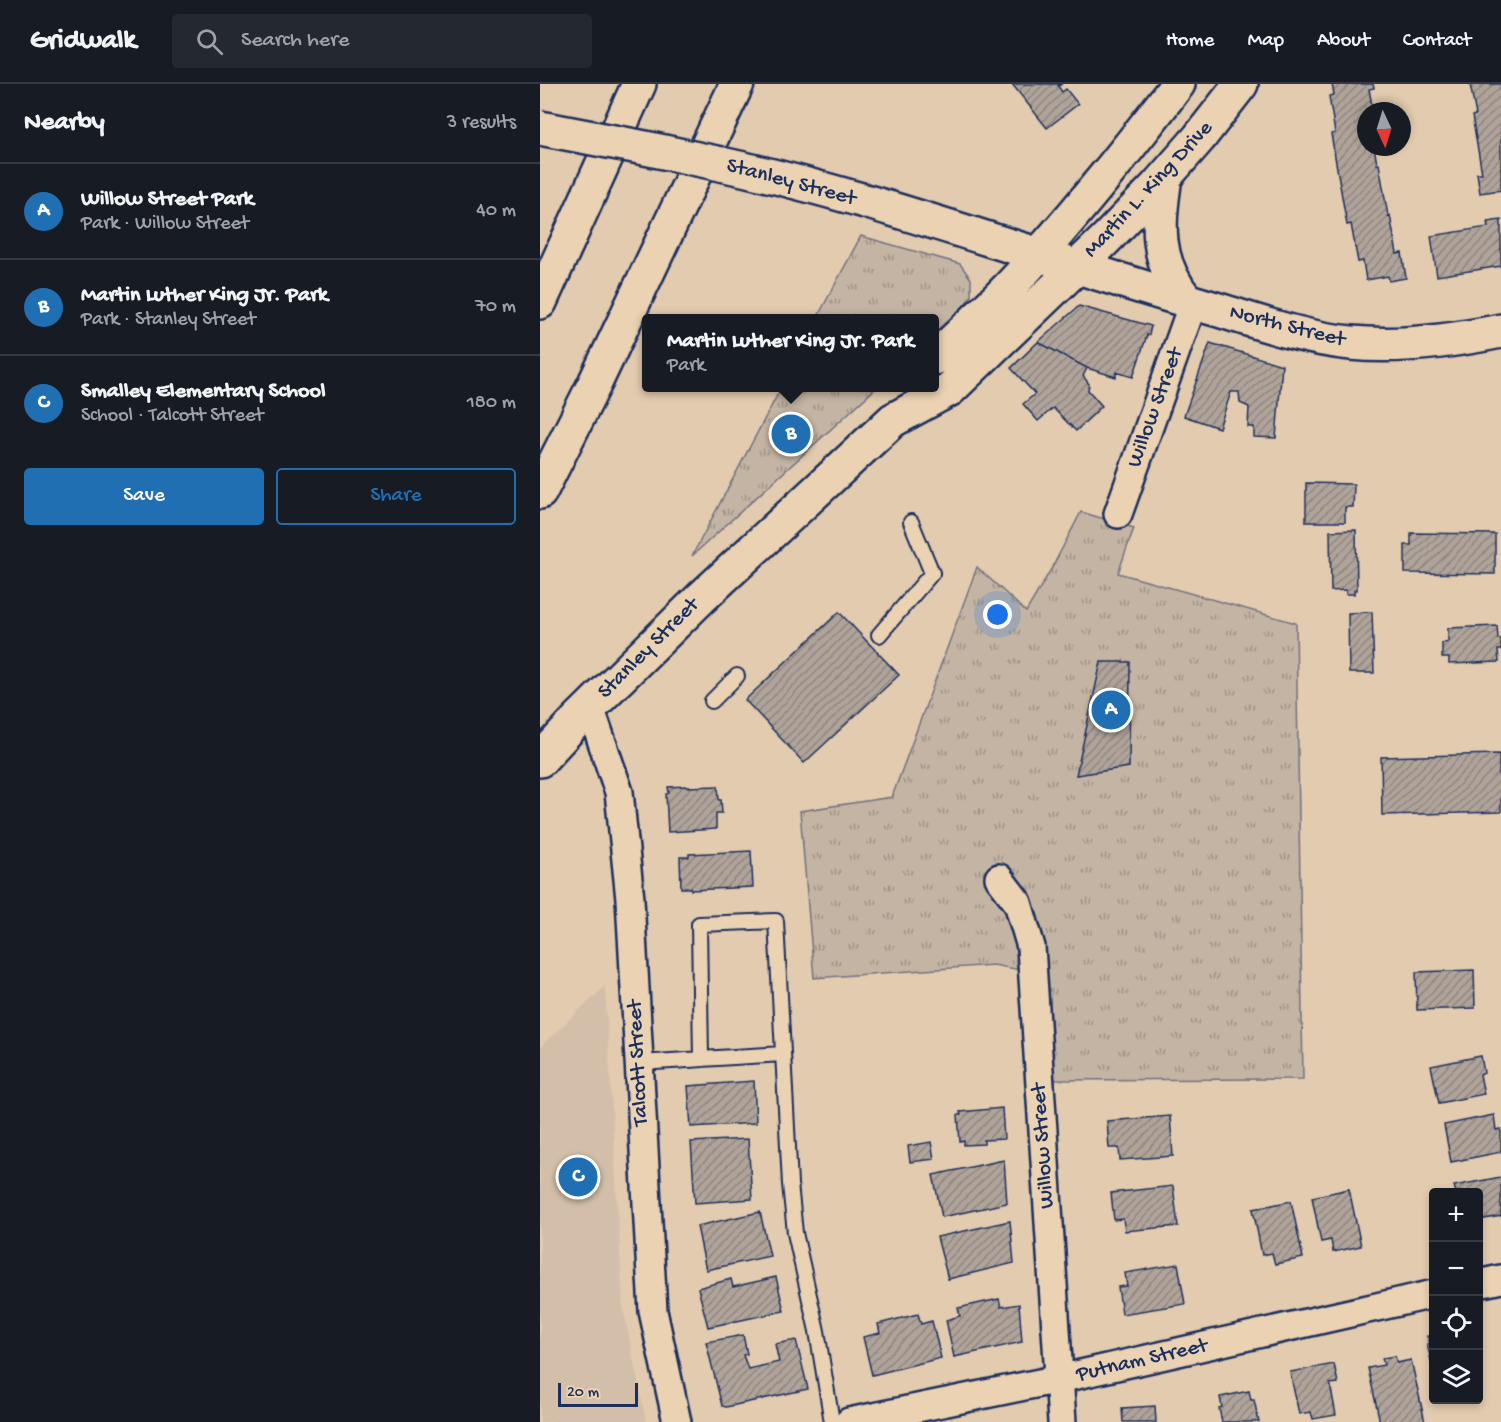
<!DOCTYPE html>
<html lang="en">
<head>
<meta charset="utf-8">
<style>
	:root { --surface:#171b24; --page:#242831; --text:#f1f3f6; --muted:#9ea1a6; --line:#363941; --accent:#1f6fb2 }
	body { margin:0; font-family:"Gochi Hand",sans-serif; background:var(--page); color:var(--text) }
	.controls { position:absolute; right:18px; bottom:18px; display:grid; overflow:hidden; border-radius:6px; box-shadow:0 3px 9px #0003 }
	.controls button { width:54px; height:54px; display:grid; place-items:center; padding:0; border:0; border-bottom:2px solid var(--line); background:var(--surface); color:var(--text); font:30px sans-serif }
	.compass { position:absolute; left:817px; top:18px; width:54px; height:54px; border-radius:50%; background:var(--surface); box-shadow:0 3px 9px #0003; rotate:176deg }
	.scale { position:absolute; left:18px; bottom:15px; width:80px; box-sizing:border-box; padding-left:6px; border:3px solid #1b2f5e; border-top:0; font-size:16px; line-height:21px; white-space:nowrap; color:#1b2f5e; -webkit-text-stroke:4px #ead2b2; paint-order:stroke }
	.you { position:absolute; left:458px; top:531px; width:21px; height:21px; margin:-15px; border:4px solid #fff; border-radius:50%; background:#1a73e8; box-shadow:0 0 0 9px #1a73e833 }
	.badge { display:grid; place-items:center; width:39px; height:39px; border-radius:50%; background:var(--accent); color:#fff; font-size:20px; font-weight:700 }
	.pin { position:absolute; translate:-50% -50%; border:3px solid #fff; box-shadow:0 2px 6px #0006 }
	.popup { position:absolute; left:102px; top:230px; width:297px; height:78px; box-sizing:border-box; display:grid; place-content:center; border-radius:6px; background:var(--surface); filter:drop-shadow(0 2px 4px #0005); font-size:20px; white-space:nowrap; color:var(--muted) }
	.popup b { font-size:22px; color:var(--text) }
	.popup::after { content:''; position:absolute; left:50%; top:100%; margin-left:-12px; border:12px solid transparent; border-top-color:var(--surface) }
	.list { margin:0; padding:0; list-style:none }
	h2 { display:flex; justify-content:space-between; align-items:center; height:78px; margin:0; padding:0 24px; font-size:26px }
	h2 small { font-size:20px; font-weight:400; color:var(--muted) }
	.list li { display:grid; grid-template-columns:39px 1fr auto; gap:18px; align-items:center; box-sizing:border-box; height:96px; padding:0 24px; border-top:2px solid var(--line) }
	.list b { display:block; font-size:22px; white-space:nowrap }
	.list p { margin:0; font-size:20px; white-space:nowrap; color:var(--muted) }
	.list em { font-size:20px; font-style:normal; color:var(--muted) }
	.actions { display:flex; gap:12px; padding:18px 24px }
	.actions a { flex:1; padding:14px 0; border:2px solid var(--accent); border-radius:6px; text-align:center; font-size:21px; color:var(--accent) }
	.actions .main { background:var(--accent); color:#fff }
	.icon { flex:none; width:33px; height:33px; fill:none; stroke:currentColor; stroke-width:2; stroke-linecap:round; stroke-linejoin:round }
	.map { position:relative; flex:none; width:961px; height:1338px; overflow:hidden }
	header { display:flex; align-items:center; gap:36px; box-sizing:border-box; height:84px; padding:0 30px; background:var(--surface); border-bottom:2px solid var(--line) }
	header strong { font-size:28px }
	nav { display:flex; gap:33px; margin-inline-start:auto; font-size:21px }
	.search { width:420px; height:54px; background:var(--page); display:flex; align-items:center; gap:15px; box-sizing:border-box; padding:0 21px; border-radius:6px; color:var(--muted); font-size:22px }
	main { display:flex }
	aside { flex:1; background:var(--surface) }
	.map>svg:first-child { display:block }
</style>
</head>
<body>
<header>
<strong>Gridwalk</strong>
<div class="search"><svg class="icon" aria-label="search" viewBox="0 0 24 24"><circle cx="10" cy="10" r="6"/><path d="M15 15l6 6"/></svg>Search here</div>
<nav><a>Home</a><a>Map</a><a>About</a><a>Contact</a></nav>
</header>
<main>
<aside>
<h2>Nearby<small>3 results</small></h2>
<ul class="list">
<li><span class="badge">A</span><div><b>Willow Street Park</b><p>Park · Willow Street</p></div><em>40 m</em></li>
<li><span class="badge">B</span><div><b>Martin Luther King Jr. Park</b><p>Park · Stanley Street</p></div><em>70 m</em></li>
<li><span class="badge">C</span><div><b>Smalley Elementary School</b><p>School · Talcott Street</p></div><em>180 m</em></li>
</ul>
<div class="actions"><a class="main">Save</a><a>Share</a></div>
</aside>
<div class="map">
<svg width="961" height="1338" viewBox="0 0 961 1338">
	<defs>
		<pattern id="park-tufts" width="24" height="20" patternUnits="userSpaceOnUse" patternTransform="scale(1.5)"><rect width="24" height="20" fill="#c4b4a3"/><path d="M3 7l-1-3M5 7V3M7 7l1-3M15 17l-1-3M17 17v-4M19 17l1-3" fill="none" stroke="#9e9388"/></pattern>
		<pattern id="building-hatch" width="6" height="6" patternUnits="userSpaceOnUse" patternTransform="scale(1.5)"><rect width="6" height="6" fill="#b0a49a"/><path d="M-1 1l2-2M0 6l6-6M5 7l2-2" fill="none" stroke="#8e8681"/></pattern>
	</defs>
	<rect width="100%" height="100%" fill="#e2cbaf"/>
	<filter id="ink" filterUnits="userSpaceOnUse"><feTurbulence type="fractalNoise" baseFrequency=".0167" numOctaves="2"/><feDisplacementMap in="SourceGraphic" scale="12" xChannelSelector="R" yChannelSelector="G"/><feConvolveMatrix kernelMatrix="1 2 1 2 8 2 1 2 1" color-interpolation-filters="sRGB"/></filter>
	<g filter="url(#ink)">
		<path fill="#d3bfa9" d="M65,902L83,1222L106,1338H0V963Z"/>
		<path fill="url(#park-tufts)" stroke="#707280" stroke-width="1.5" d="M321,152L420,180L431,195V212L420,227L395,250V234H277Z
			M241,304H336L152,472Z
			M541,428L594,444L578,489L756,539L763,995L505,996L498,889L453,881L274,894L260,727L352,713L437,483L486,528L513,482Z"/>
		<path fill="url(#building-hatch)" stroke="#1b2f5e" stroke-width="1.5" d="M472,0H522L518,2L522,8L526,5L538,20L507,44Z
			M792,0H833L834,4L829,5L833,27H826V63H834L837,80H839L848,132L850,131L857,170L862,169L866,194L849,197L848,192L826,196L823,177L818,178L811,140L807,141L791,50L795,49L789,12L794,11Z
			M930,0H961V106L940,109L937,89H942L932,32L936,31Z
			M961,136V182L897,192L891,152L948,143L947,138Z
			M539,222L611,242L609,251H607L593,293L576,288V293L547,284L498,258Z
			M498,258L547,284L543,292L549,300L548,306L562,322L536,347L513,324L498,337L483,320L495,310L471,284Z
			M670,259L742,281L736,354L714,353V343H708L709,323L700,319L699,308H691L679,344L644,332Z
			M766,399L814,400L813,423H805V438H766Z
			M816,446L817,506H814V510H806V506L791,507L790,447Z
			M871,449L955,450V490L865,489V461H871Z
			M299,528L359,591L264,679L205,616Z
			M832,528L834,589H809L808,529Z
			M957,542L958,555H961V566H958L959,578L909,580V574H902V559L908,558V544Z
			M561,578H590L589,683L536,691Z
			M959,670V693H961V728L842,731L841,673Z
			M146,702V703L178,702L179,716H181L182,729H176V745L128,748L126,710L129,709L128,703Z
			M211,767L213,803L151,806V804H141L140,773H149V770Z
			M934,886L935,924L877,926L876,888Z
			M941,972L944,989L940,991L944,1010L899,1019L891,982Z
			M214,997L216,1039L151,1043L148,1002Z
			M462,1024L464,1055L444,1056V1060L424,1061V1057L420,1058L418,1031H421L420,1028Z
			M954,1031L956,1046L961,1045V1068L911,1078L904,1041Z
			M630,1032L633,1072L580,1076L579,1064H569L567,1037Z
			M208,1055L212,1115L155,1119L151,1058Z
			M391,1058L394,1075L370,1078L368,1062Z
			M464,1076L467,1119L402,1133L393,1091Z
			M961,1093V1132L938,1136V1108H916L914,1102Z
			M633,1102L638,1142L585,1147L583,1135L574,1136L571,1109Z
			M809,1105L821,1162L793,1168L791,1156L781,1158L772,1113Z
			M751,1117L763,1174L735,1180L732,1169L722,1171L713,1125Z
			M220,1128L230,1172L166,1186L157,1142Z
			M470,1137L474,1179L408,1195L397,1153Z
			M638,1180L645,1220L582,1230L578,1203L587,1202L585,1189Z
			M236,1193L244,1227L168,1243L158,1204L191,1195L193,1203Z
			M459,1215L461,1223L479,1220L482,1258L414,1273L406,1236L420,1232L418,1224Z
			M378,1230L381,1240L392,1237L401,1274L332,1291L323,1253L340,1249L338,1240Z
			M203,1251L207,1270L203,1271L208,1285L239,1278L235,1260L256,1256L268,1305L186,1323L182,1322L166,1258Z
			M894,1251V1289L887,1260H889L887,1252Z
			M855,1272L857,1279L871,1276L885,1338H840L828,1284L844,1281L842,1274Z
			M794,1280L798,1299L790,1300L796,1331L773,1335L771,1328L759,1330L750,1288Z
			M709,1307L711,1316H714L719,1338H682L679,1324L682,1323L680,1313Z
			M615,1322L616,1338H583L582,1324Z"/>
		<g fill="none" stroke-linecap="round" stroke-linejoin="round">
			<defs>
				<path id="service" d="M339,551L392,489L371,438
					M172,617L197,592
					M243,970L161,975L159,840L236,837L250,1100L255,1149L277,1247L292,1338
					M99,979L164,975"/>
				<path id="minor" d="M578,430L653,219
					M50,623L79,708L90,815L113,1227L137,1338
					M459,794L478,819L491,863L522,1338
					M938,1200L961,1195
					M309,1338L519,1295L894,1210"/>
				<path id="tertiary" d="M538,183C586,198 634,213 682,227C724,240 767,255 811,259C861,264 912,257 961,247"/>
				<path id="secondary" d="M181,80C302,106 420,147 538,183
					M625,93C618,141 614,176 647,217
					M395,274C420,250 447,226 471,201C530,138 585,69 638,0
					M0,676L38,635L161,514L353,336L410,305L510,209L566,155L616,103L659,54L701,0"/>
				<path id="motorway" d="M0,218L99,0
					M0,408L55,299L197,0"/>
			</defs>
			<use href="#service" stroke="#1b2f5e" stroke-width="18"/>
			<use href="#minor" stroke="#1b2f5e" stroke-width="32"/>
			<use href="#tertiary" stroke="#1b2f5e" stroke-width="38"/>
			<use href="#secondary" stroke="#1b2f5e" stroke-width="38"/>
			<use href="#motorway" stroke="#1b2f5e" stroke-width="38"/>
			<use href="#service" stroke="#ead2b2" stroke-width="14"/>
			<use href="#minor" stroke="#ead2b2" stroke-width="27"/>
			<use href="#tertiary" stroke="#ead2b2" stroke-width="33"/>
			<use href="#secondary" stroke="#ead2b2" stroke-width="33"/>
			<use href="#motorway" stroke="#ead2b2" stroke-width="33"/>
			<defs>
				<path id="secondary-bridge" d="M0,44L105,64L181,80"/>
			</defs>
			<use href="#secondary-bridge" stroke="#1b2f5e" stroke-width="38" stroke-linecap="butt"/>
			<use href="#secondary-bridge" stroke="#ead2b2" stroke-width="33"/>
		</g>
	</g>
	<g text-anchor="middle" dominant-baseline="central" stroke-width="6" stroke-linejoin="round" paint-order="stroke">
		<g font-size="22" fill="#1b2f5e" stroke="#ead2b2">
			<text transform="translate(251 99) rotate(15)">Stanley Street</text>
			<text transform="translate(609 106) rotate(-47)">Martin L. King Drive</text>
			<text transform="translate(747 243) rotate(14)">North Street</text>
			<text transform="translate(616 324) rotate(-70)">Willow Street</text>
			<text transform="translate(109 565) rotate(-45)">Stanley Street</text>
			<text transform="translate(99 979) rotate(-93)">Talcott Street</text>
			<text transform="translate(504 1062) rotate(-94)">Willow Street</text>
			<text transform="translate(602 1277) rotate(-13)">Putnam Street</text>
		</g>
	</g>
</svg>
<div class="controls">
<button>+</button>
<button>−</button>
<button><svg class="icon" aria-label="locate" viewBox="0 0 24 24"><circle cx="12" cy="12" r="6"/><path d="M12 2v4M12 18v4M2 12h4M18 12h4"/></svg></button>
<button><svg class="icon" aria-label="layers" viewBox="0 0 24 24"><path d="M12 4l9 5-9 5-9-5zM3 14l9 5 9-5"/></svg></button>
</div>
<svg class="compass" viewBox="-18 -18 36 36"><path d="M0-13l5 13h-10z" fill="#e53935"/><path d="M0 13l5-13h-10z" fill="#9ea1a6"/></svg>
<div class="scale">20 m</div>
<div class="you"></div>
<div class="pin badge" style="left:571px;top:626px">A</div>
<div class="pin badge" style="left:251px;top:350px">B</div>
<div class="popup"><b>Martin Luther King Jr. Park</b>Park</div>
<div class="pin badge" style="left:38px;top:1093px">C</div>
</div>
</main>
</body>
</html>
